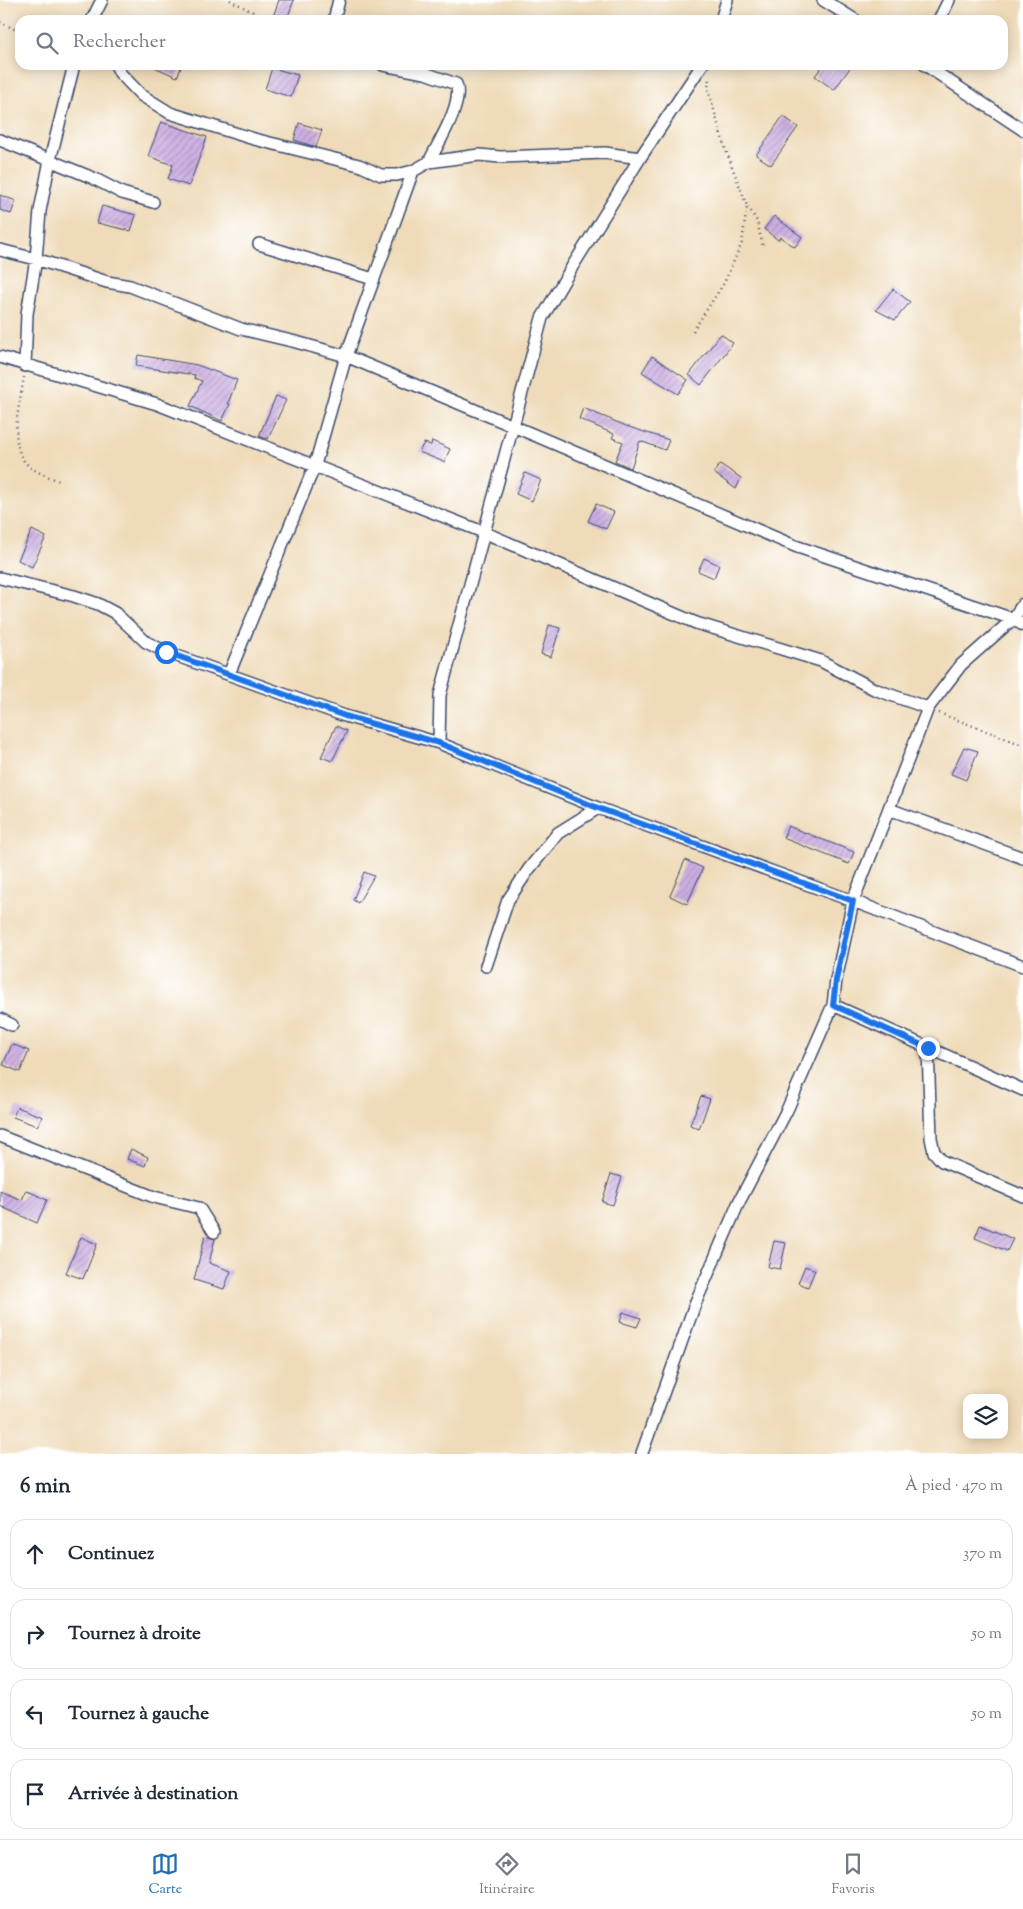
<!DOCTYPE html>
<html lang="fr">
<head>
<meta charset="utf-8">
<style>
	:root { --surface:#fff; --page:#f6f6f7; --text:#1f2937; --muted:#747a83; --line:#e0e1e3; --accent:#1f6fb2 }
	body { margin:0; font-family:"Sorts Mill Goudy",serif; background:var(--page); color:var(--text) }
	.controls { position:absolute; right:15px; bottom:15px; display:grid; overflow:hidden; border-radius:10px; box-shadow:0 2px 12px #0003 }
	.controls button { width:45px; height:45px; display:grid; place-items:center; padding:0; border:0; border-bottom:1px solid var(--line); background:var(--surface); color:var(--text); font:25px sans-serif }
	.stop { position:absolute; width:15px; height:15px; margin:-11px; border:4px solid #1a73e8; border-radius:50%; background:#fff }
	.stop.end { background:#1a73e8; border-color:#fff; box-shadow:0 1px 5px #0008 }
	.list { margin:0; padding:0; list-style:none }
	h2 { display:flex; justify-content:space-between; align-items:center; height:65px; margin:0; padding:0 20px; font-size:21px }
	h2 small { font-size:16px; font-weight:400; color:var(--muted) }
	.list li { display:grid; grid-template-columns:32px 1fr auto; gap:15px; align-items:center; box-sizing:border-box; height:70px; margin:0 10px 10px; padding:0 10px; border:1px solid var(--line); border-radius:15px }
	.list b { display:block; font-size:19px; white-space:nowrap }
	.list em { font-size:16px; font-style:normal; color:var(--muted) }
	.icon { flex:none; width:28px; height:28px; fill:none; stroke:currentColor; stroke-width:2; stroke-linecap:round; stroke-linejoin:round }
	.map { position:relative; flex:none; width:1023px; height:1454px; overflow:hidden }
	.search { position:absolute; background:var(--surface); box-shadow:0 2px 12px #0003; left:15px; right:15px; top:15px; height:55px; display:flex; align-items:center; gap:12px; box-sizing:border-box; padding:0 18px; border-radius:15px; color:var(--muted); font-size:19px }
	.sheet { height:385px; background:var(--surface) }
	nav { display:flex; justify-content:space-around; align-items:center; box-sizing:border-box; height:70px; border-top:1px solid var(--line); background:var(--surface); font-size:14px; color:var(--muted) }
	nav a { display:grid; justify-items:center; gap:2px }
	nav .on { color:var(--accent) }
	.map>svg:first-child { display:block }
</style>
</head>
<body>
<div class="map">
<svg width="1023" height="1454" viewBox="0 0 1023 1454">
	<defs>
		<pattern id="building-hatch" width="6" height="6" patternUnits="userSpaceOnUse" patternTransform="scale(1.25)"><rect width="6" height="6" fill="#ceb0e3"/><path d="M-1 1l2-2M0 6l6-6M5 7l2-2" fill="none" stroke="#a690bb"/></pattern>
	</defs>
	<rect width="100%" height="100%" fill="#fff"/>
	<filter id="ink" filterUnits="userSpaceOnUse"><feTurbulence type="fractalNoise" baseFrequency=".02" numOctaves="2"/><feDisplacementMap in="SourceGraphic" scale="10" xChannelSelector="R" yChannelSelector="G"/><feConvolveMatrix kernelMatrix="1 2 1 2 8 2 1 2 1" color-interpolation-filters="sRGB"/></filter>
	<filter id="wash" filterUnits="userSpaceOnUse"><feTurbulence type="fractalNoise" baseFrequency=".0096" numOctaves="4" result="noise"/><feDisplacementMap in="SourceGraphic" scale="20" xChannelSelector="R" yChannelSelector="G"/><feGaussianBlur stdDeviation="1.12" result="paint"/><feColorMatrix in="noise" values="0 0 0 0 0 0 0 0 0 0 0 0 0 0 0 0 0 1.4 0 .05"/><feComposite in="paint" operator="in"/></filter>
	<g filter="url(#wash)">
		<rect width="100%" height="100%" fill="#efdbb9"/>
		<g id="blocks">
			<path fill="url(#building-hatch)" d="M279,0H294L287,19L274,14Z
				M150,65H182L177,77Z
				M823,65H852L834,90L815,76Z
				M272,68L298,75L291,97L265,89Z
				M783,116L798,127L771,165L756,155Z
				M161,122L207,137L189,186L168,179L173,165L148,156Z
				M299,123L322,130L316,147L294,140Z
				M0,195L16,201L11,214L0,210Z
				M102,206L136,215L131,231L97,223Z
				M774,216L802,237L795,247L780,237L778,240L764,229Z
				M893,289L910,302L895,320L876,310Z
				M721,334L733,343L701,385L689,375Z
				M138,355L197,365L237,380L228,403L230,404L222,421L190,406L202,381L194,378L195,375L136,366Z
				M652,356L688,380L678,394L642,372Z
				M276,396L286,400L268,439L259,436Z
				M583,408L626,426L669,440L665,450L640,441L631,468L615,461L623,442L612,438L614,434L579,419Z
				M432,441L450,449L444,462L419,452L424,443L431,445Z
				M720,464L741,478L736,489L714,473Z
				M525,473L541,480L532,501L516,494Z
				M596,504L614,512L606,529L588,521Z
				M32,530L46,537L32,567L18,560Z
				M704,558L719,565L714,578L698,571Z
				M549,625L560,628L551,657L541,654Z
				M336,726L347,731L332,761L321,757Z
				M964,747L978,751L966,780L951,774Z
				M788,826L854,852L849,864L783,838Z
				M685,860L703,868L687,904L670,896Z
				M364,872L374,876L358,903L353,900Z
				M12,1044L29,1051L20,1072L3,1065Z
				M701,1096L710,1099L699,1129L690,1125Z
				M17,1107L43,1117L37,1126L13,1117Z
				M131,1149L148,1157L145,1166L127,1159Z
				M611,1174L622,1177L613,1205L602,1202Z
				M26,1190L47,1200L37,1223L0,1206V1191L22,1200Z
				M980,1225L1013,1239L1007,1251L975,1238Z
				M205,1236L215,1239L209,1263L231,1271L224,1289L194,1280Z
				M81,1237L97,1244L83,1279L66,1273Z
				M774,1241L786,1243L780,1269L768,1267Z
				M805,1266L815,1270L808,1287L798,1283Z
				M623,1312L641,1318L637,1327L620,1322Z"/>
		</g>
	</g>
	<g filter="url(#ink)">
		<use href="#blocks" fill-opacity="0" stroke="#3b496c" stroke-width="1"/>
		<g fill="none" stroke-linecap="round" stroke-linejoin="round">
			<defs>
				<path id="street" d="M823,0L855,20
					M92,20L102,0
					M334,20L339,0
					M721,20L727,0
					M939,20L949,0
					M116,65L120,73L141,95L170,113L254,139L359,165L381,175H397L413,171L429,162L479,155L500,157L605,153L640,158
					M383,65L425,73L456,84C464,103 438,143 429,162
					M925,65L1023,130
					M0,140L93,178L122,193L153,202
					M413,171L346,356L513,426L440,695L439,743
					M259,244L373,279
					M0,250L36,259L107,282L130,286L241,329L296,342L346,356L315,465L229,674
					M0,357L157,404L483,532L696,623L821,661L874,689L928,708
					M25,366L27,314L36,259L40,211L50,160L74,65
					M0,578L74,596L98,604L115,613L146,642L166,652L345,716L439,743L598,808L853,901L1023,966
					M1023,604L1013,619L1023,625
					M889,809L1023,858
					M486,966L508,900L529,869L558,833L598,808
					M833,1005L1023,1090
					M0,1019L12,1025
					M928,1048L931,1138L934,1152L942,1161L1023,1196
					M0,1136L154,1197L199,1208L214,1232
					M642,1453L695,1304L739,1202L787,1110L833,1005L836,980L853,901L928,708L961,665L1013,619L795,546L513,426L542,318L572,267L640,158L702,65"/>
			</defs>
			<use href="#street" stroke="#3b496c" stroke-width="14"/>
			<path stroke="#3b496c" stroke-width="2.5" stroke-dasharray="1 4" stroke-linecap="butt" d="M230,0L268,20
				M0,22L20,32
				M748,207L757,221L763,247
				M693,331L724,283L742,243L747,206L725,148L708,89L709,77
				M24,377C20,404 6,448 30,467C38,473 50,477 59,481
				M939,713L1023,745"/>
			<use href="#street" stroke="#fff" stroke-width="11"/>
		</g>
	</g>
	<g fill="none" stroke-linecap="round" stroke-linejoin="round" filter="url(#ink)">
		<path stroke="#1a73e8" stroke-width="6" d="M166,652L345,716L439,743L598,808L853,901L836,980L833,1005L928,1048"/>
	</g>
</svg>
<div class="controls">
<button><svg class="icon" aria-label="layers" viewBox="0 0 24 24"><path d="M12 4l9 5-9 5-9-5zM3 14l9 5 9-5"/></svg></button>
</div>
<div class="stop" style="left:166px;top:652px"></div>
<div class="stop end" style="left:928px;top:1048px"></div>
<div class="search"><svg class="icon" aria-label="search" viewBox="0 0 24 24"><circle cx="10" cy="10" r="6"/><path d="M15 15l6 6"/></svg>Rechercher</div>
</div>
<section class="sheet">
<h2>6 min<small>À pied · 470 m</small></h2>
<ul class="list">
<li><svg class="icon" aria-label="ahead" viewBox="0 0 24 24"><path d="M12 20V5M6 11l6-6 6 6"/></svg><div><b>Continuez</b></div><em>370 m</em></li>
<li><svg class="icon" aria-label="right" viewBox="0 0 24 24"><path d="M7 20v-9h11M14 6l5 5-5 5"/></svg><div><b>Tournez à droite</b></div><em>50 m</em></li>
<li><svg class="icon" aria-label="left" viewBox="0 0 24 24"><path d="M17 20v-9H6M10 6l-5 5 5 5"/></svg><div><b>Tournez à gauche</b></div><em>50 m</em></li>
<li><svg class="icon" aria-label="arrive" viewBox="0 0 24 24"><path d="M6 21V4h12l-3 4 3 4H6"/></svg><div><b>Arrivée à destination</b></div></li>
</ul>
</section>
<nav>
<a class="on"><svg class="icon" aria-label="map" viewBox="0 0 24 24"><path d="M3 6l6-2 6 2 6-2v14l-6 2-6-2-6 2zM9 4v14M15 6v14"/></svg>Carte</a>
<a><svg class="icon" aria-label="directions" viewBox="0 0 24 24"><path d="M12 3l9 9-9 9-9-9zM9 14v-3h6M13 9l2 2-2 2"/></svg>Itinéraire</a>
<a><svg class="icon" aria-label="saved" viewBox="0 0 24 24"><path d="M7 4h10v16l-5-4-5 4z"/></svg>Favoris</a>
</nav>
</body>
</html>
